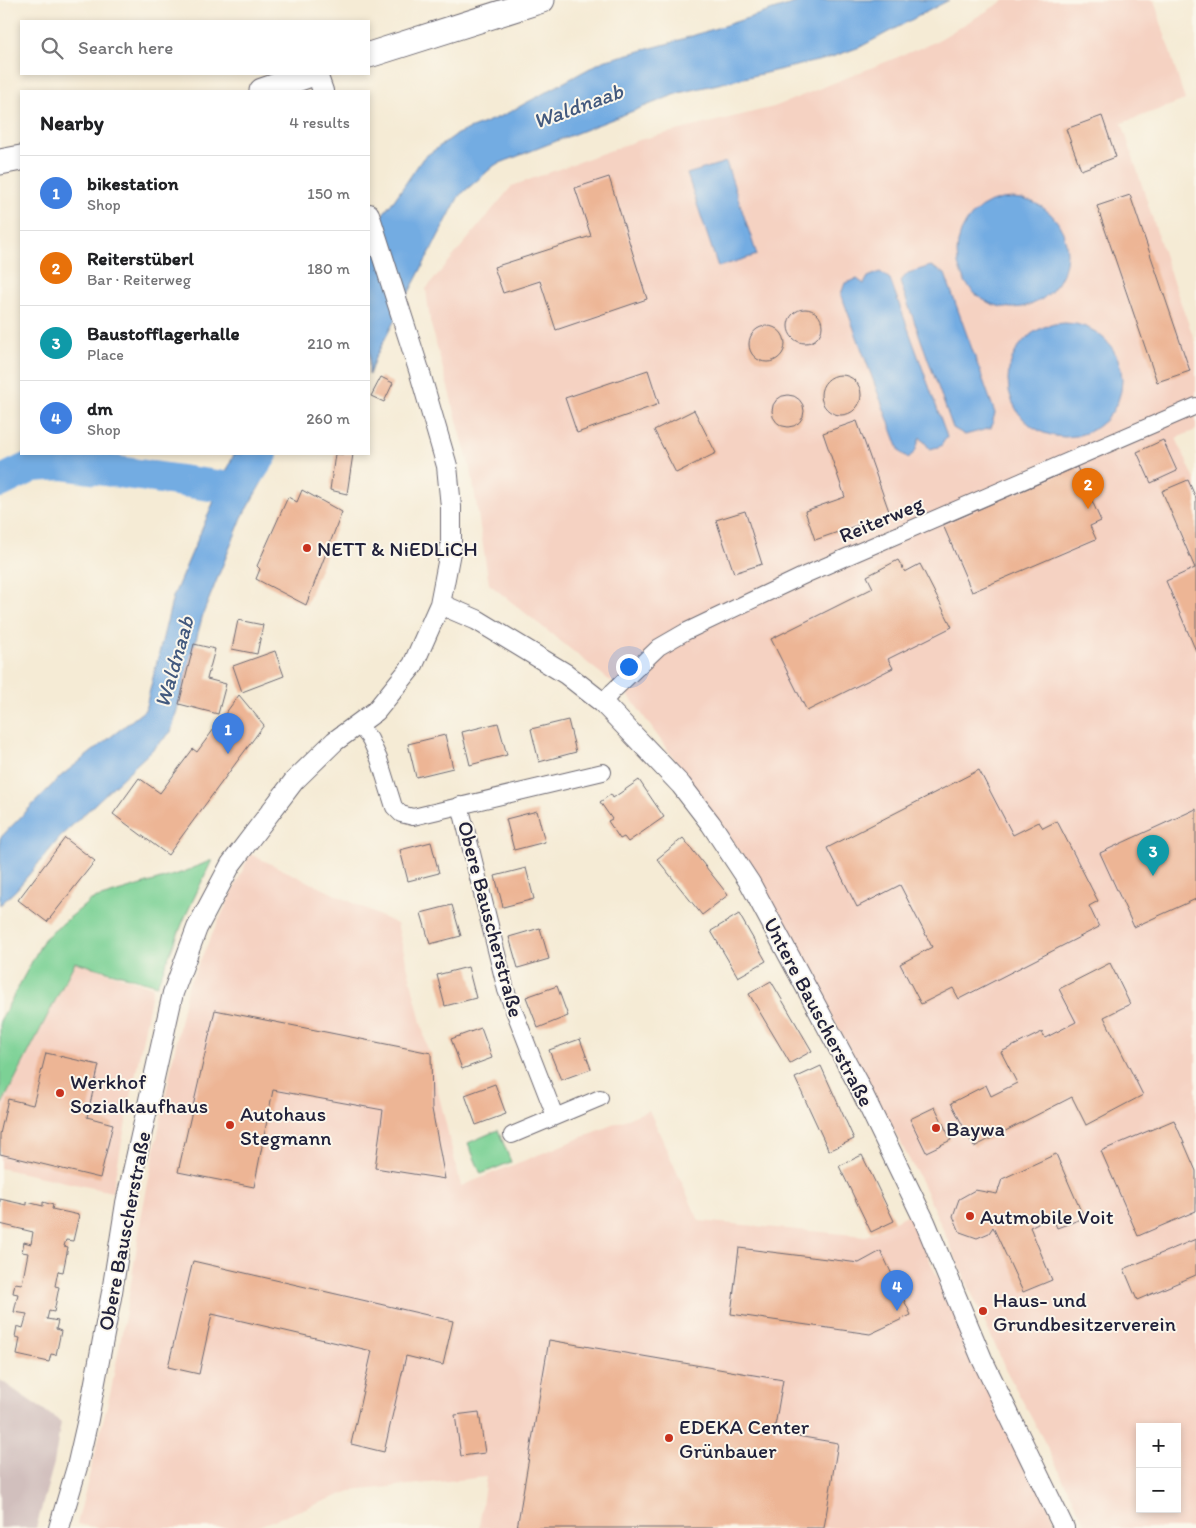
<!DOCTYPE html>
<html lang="en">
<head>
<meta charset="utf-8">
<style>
	:root { --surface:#fff; --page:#f2f2f2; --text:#202124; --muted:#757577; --line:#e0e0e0; --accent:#c8321e }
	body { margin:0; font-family:Itim,sans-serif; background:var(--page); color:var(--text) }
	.controls { position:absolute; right:15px; bottom:15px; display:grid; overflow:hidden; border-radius:0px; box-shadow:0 2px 8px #0003 }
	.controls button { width:45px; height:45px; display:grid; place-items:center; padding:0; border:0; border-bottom:1px solid var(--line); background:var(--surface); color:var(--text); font:25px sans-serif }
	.you { position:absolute; left:628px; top:666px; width:18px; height:18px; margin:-12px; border:4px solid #fff; border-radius:50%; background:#1a73e8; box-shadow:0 0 0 8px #1a73e833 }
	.badge { display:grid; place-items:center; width:32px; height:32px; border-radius:50%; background:var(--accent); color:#fff; font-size:16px; font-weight:700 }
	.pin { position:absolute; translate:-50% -41px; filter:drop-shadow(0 1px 2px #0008) }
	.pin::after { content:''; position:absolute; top:26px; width:18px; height:15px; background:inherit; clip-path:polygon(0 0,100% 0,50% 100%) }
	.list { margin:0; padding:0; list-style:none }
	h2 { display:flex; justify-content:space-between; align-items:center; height:65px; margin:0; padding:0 20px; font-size:21px }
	h2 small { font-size:16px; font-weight:400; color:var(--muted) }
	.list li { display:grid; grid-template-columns:32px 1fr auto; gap:15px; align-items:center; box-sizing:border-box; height:75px; padding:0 20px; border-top:1px solid var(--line) }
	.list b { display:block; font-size:19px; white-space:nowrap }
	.list p { margin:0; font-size:16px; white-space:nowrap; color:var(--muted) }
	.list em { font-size:16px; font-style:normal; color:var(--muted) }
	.icon { flex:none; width:28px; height:28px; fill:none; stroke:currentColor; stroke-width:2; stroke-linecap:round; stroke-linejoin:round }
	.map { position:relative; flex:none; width:1196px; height:1528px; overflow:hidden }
	.search { position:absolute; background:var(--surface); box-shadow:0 2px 8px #0003; left:20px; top:20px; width:350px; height:55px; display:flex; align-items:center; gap:12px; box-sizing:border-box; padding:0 18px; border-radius:0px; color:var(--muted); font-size:19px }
	.panel { position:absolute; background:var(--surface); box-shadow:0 2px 8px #0003; left:20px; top:90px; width:350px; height:365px; border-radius:0px }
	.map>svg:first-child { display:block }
</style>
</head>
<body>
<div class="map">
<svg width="1196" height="1528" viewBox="0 0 1196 1528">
	<rect width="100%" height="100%" fill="#fbf7ec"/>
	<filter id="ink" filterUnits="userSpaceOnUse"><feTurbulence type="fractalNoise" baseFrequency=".02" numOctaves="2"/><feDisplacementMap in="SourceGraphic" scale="10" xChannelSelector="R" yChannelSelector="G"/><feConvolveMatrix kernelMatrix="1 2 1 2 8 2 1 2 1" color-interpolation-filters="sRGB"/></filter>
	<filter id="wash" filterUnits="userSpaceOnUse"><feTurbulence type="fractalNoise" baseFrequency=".0096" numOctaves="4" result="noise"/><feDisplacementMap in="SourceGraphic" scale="20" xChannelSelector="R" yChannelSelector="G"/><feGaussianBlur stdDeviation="1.12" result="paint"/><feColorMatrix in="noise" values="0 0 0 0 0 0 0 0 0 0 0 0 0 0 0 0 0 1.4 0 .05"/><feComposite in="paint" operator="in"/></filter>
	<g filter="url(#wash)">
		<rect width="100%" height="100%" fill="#f5ebd5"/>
		<path fill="#f5d2c2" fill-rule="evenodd" d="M1005,0H1154L1185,100L1122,123L1172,279L1196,344V430L1176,438L1196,482V1528H1087L1045,1443L1007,1372L922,1183L752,868L629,696L489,584L472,476L430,321L426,289L512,186L639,140L774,107L935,42ZM1140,1427H1177V1509H1140Z
			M250,854L397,924L461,1186L649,1110L699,1221L866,1236L908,1214L1008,1427L1059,1528H479L486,1477L351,1491L253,1528H100L77,1524L111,1390L129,1296L142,1213L187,988Z
			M75,962L153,987L112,1192L0,1168V1108Z"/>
		<path fill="#d1bfbd" d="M0,1380L61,1422L54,1463L36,1528H0Z"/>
		<path fill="#7bd195" stroke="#4e7a68" d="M212,860L185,917L157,985L75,962L0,1108V1021L44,939L91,900L184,872Z
			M498,1130L511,1162L481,1174L468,1143Z"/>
		<path fill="#73ace2" stroke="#4a678e" d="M804,0H949L860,47L826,59L679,93L495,165L459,196L375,358L369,375V231L395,199L423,158L457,134L504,115L603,61L670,43Z
			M726,162L757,255L718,267L687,174Z
			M957 253a55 55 0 1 1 110 0a55 55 0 1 1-110 0Z
			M931,266L945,274L995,413L991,428L965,435L953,428L900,282L908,273Z
			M880,272L890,279L947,436L941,446L930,449L920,437L915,452L908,458L900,452L841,294L845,283L857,279L864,284L868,277Z
			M1008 380a57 57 0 1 1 114 0a57 57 0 1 1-114 0Z
			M234,454H278L243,515L203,614L171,732L63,834L16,890L0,905V838L61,776L145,710L173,597Z"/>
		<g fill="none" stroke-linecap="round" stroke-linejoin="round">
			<path stroke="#73ace2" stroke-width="32" d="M0,482L33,466L62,464L238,489L262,454"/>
		</g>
		<g id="blocks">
			<path fill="#edb595" d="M1102,116L1116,157L1081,170L1066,129Z
				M609,177L647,299L556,330L540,281L503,293L494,267L591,236L575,188Z
				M1130,195L1190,371L1157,382L1097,206Z
				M788 326a17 17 0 1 1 34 0a17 17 0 1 1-34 0Z
				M749 344a18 18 0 1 1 36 0a18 18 0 1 1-36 0Z
				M648,370L659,404L577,433L565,398Z
				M821 395a20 20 0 1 1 40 0a20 20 0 1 1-40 0Z
				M381,377L393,383L384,402L371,396Z
				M772 411a16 16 0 1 1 32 0a16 16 0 1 1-32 0Z
				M694,410L716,453L676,473L654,430Z
				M857,421L890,514L815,540L805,511L845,497L823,433Z
				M1163,440L1177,471L1151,483L1137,452Z
				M335,454H353L347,494L330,490Z
				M1077,467L1101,521L1090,526L1096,539L972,592L943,525Z
				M1188,480L1196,498V651L1166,581L1195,568L1162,491Z
				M302,490L342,512L306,605L256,579L260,569L257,566L288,497L297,502Z
				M745,511L762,564L734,573L716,520Z
				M898,560L905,572L920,564L952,627L888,659L893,668L807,711L771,639L873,588L867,576Z
				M238,620L263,625L257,654L232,649Z
				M194,644L215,649L207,679L226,684L218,714L179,704Z
				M275,651L284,676L242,692L233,666Z
				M239,695L264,725L168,855L113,814L139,778L160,793L193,749L197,752Z
				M568,720L576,752L539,762L531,729Z
				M498,723L507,755L470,765L462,732Z
				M445,735L453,768L416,777L408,744Z
				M979,770L1013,835L1039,822L1043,828L1057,821L1098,901L1089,906L1099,927L959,999L953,988L921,1004L900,964L932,947L900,885L857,907L827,848Z
				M639,780L664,817L628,842L624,837L620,839L608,821L612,819L600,802L611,794L613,798Z
				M1196,809V899L1134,927L1100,853Z
				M537,811L545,842L514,850L506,819Z
				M65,838L95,861L47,922L18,900Z
				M683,838L728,895L702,915L657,859Z
				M431,842L439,873L408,881L400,850Z
				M526,868L534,899L503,907L495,876Z
				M452,905L461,936L430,944L421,913Z
				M739,914L766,961L738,977L711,931Z
				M540,928L549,959L518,968L509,937Z
				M1110,963L1130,1004L1104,1017L1143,1095L1086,1125L1072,1097L974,1147L951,1103L986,1085L991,1096L1017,1083L1001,1052L1042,1032L1045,1038L1076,1022L1059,989Z
				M468,967L476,998L445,1006L437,975Z
				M771,981L812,1051L790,1063L749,994Z
				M557,986L568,1016L538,1028L526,997Z
				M215,1010L431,1053L432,1109L445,1179L375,1168L383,1110L273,1090L254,1187L178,1172Z
				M481,1028L492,1058L462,1069L451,1039Z
				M580,1039L591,1069L561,1080L549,1050Z
				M46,1053L99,1065L87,1117L113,1124L100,1178L0,1154V1134L8,1099L33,1105Z
				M821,1066L854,1139L829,1151L795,1078Z
				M495,1084L506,1114L476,1125L465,1095Z
				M935,1107L951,1140L926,1152L910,1119Z
				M1174,1120L1196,1171V1211L1138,1236L1101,1151Z
				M1056,1154L1084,1218L1057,1228L1052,1216L1030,1227L1052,1280L1023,1292L993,1227L989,1233L977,1238L960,1232L953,1216L959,1199L975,1190L997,1194L1002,1179Z
				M862,1155L894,1221L871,1232L839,1166Z
				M0,1199L27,1205V1202L43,1206V1202L53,1205L52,1209L79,1215L73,1241L66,1240L64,1246L68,1247L63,1272L58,1271L55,1286L59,1287L54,1312L49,1311L47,1319L58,1321L56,1329L61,1331L56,1355L51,1354L49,1362L17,1355L20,1338L15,1337L17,1326L23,1328L27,1314L14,1312L18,1294L13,1293L15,1283L22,1284L28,1253L22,1252L24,1242L31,1244L33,1232L0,1224Z
				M1196,1239V1275L1137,1300L1124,1269Z
				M739,1248L859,1263L881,1251L911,1315L870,1334L731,1314Z
				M193,1261L453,1321L443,1365L406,1356L384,1452L351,1444L372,1351L212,1314L199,1374L168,1367Z
				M549,1340L783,1380L774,1432L838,1443L824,1528H517Z
				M479,1412L485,1453L461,1456L455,1415Z"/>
		</g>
	</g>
	<g filter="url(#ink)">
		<use href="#blocks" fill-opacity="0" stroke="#6c6871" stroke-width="1"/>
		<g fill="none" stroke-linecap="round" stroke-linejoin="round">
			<defs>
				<path id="minor" d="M603,703L613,691L659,647L685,632L807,574L1196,406
					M358,724L370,739L379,759L394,807L401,814L413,817L603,772
					M460,805L506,990L555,1116
					M512,1135L600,1098"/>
				<path id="tertiary" d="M317,74L323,91
					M440,604L477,620L566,674L603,703L681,785L711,824L750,883L858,1084L925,1222L982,1359L1064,1528
					M59,1528L77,1467L88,1419L112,1292L126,1203L173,993L197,928L231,864L294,781L335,741L376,711L413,665L440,604L451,547V507L447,466L419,370L369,214"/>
				<path id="primary" d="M369,55L542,0
					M262,91L311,74
					M0,162L21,158"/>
			</defs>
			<use href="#minor" stroke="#6c6871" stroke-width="18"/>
			<use href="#tertiary" stroke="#6c6871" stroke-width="22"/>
			<use href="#primary" stroke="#6c6871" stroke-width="27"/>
			<use href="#minor" stroke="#fff" stroke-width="16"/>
			<use href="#tertiary" stroke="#fff" stroke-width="20"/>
			<use href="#primary" stroke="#fff" stroke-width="25"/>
		</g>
	</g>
	<g fill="#c8321e" stroke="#fbf7ec" stroke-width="2">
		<circle cx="307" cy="548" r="5"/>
		<circle cx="60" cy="1093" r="5"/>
		<circle cx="230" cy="1125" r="5"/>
		<circle cx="936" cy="1128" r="5"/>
		<circle cx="970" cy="1216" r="5"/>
		<circle cx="983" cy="1311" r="5"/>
		<circle cx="669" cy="1438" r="5"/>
	</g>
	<g text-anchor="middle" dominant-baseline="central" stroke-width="4" stroke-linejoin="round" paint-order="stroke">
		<g font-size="21" fill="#22223b" stroke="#fbf7ec">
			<text transform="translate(881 519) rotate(-23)">Reiterweg</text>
			<text transform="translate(491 919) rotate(75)">Obere Bauscherstraße</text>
			<text transform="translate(819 1012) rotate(62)">Untere Bauscherstraße</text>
			<text transform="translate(124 1231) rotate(-79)">Obere Bauscherstraße</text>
		</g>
		<g font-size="21" fill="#22223b" stroke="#fbf7ec" text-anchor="start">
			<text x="317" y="548">NETT &amp; NiEDLiCH</text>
			<text x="70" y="1081">Werkhof<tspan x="70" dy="24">Sozialkaufhaus</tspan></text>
			<text x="240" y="1113">Autohaus<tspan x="240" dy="24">Stegmann</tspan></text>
			<text x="946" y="1128">Baywa</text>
			<text x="980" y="1216">Autmobile Voit</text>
			<text x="993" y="1299">Haus- und<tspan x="993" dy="24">Grundbesitzerverein</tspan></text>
			<text x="679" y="1426">EDEKA Center<tspan x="679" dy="24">Grünbauer</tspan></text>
		</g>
		<g font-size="22" font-style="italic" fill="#42597e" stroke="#fbf7ec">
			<text transform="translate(578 106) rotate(-20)">Waldnaab</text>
			<text transform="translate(174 662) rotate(-74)">Waldnaab</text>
		</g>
	</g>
</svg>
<div class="controls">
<button>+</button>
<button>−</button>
</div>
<div class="you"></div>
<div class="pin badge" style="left:228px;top:754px;background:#3f7fe0">1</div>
<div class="pin badge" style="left:1088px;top:509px;background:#e8710a">2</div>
<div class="pin badge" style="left:1153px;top:876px;background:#0f9aa8">3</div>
<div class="pin badge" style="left:897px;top:1311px;background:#3f7fe0">4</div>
<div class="search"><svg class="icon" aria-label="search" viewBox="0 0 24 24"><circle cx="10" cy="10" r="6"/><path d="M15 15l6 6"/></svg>Search here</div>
<section class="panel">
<h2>Nearby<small>4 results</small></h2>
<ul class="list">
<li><span class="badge" style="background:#3f7fe0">1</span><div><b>bikestation</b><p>Shop</p></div><em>150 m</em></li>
<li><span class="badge" style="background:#e8710a">2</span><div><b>Reiterstüberl</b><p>Bar · Reiterweg</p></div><em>180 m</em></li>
<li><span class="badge" style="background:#0f9aa8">3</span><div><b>Baustofflagerhalle</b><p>Place</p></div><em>210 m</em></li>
<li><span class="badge" style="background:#3f7fe0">4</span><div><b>dm</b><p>Shop</p></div><em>260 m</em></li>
</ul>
</section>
</div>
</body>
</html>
